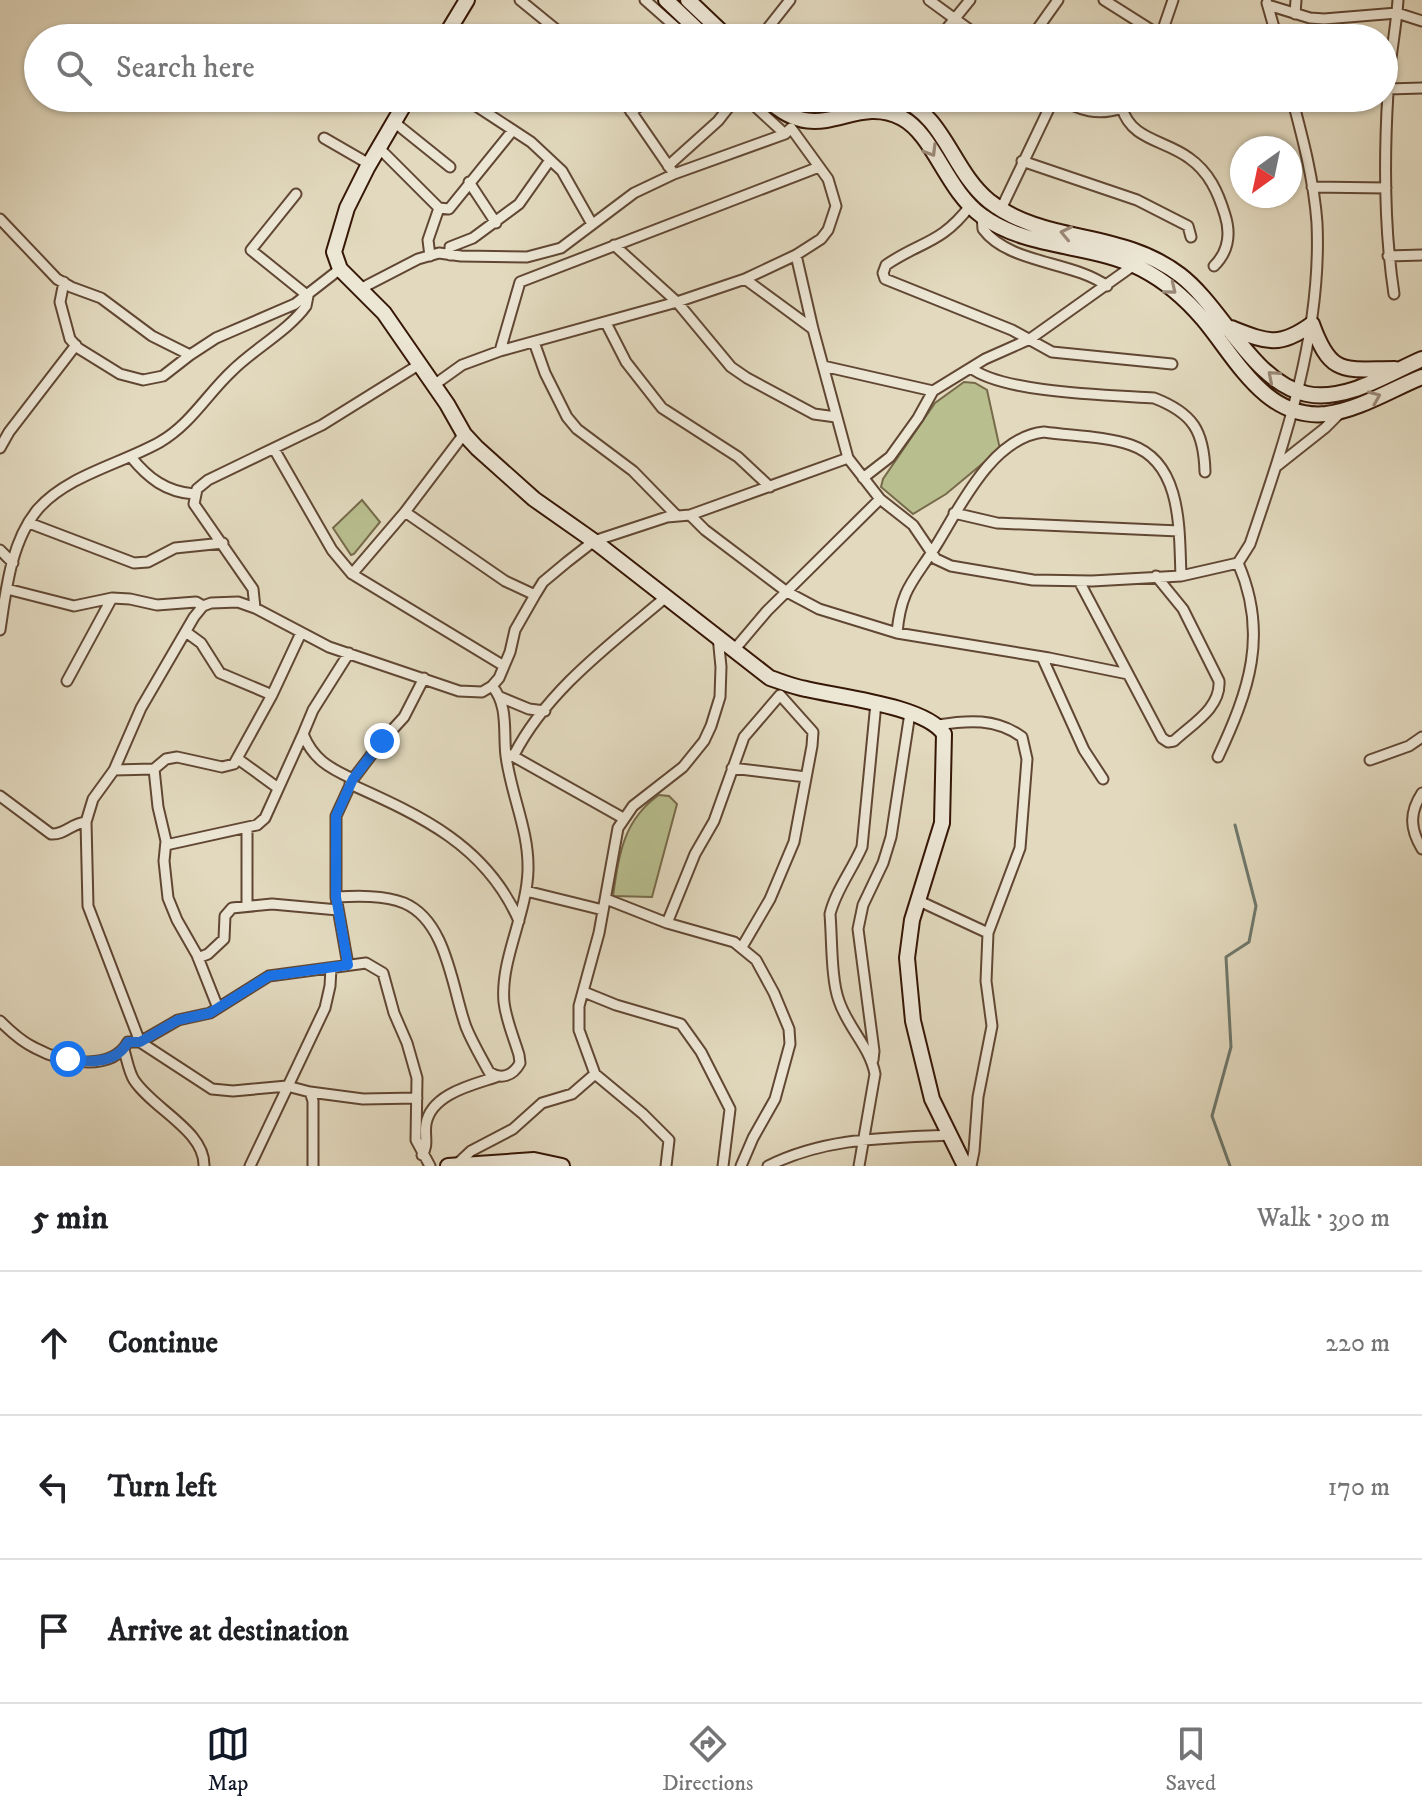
<!DOCTYPE html>
<html lang="en">
<head>
<meta charset="utf-8">
<style>
	:root { --surface:#fff; --page:#f2f2f2; --text:#202124; --muted:#757577; --line:#e0e0e0; --accent:#111827 }
	body { margin:0; font-family:"IM FELL DW Pica",serif; background:var(--page); color:var(--text) }
	.compass { position:absolute; left:1230px; top:136px; width:72px; height:72px; border-radius:50%; background:var(--surface); box-shadow:0 2px 6px #0004; rotate:213deg }
	.stop { position:absolute; width:24px; height:24px; margin:-18px; border:6px solid #1a73e8; border-radius:50%; background:#fff }
	.stop.end { background:#1a73e8; border-color:#fff; box-shadow:0 2px 8px #0008 }
	.list { margin:0; padding:0; list-style:none }
	h2 { display:flex; justify-content:space-between; align-items:center; height:104px; margin:0; padding:0 32px; font-size:34px }
	h2 small { font-size:26px; font-weight:400; color:var(--muted) }
	.list li { display:grid; grid-template-columns:52px 1fr auto; gap:24px; align-items:center; box-sizing:border-box; height:144px; padding:0 32px; border-top:2px solid var(--line) }
	.list b { display:block; font-size:30px; white-space:nowrap }
	.list em { font-size:26px; font-style:normal; color:var(--muted) }
	.icon { flex:none; width:44px; height:44px; fill:none; stroke:currentColor; stroke-width:2; stroke-linecap:round; stroke-linejoin:round }
	.map { position:relative; flex:none; width:1422px; height:1166px; overflow:hidden }
	.search { position:absolute; background:var(--surface); box-shadow:0 2px 6px #0004; left:24px; right:24px; top:24px; height:88px; display:flex; align-items:center; gap:20px; box-sizing:border-box; padding:0 28px; border-radius:44px; color:var(--muted); font-size:30px }
	.sheet { height:536px; background:var(--surface) }
	nav { display:flex; justify-content:space-around; align-items:center; box-sizing:border-box; height:112px; border-top:2px solid var(--line); background:var(--surface); font-size:22px; color:var(--muted) }
	nav a { display:grid; justify-items:center; gap:4px }
	nav .on { color:var(--accent) }
	.map>svg:first-child { display:block }
</style>
</head>
<body>
<div class="map">
<svg width="1422" height="1166" viewBox="0 0 1422 1166">
	<rect width="100%" height="100%" fill="#e2d9be"/>
	<filter id="stains"><feTurbulence type="fractalNoise" baseFrequency=".0025" numOctaves="4"/><feColorMatrix values="0 0 0 0 .2 0 0 0 0 .09 0 0 0 0 .02 0 0 0 .5 -.17"/></filter>
	<radialGradient id="worn" r=".72"><stop offset=".6" stop-color="#630" stop-opacity="0"/><stop offset="1" stop-color="#630" stop-opacity=".3"/></radialGradient>
	<path fill="#b8be8e" stroke="#776a4a" stroke-width="2" d="M964,382L975,383L987,390L1000,449L946,494L913,514L881,487L883,479L935,403Z
		M362,500L380,522L354,554L351,555L333,528Z
		M659,795L669,796L677,804L652,897L613,896C619,855 623,820 659,795Z"/>
	<g fill="none" stroke-linecap="round" stroke-linejoin="round">
		<path stroke="#6f786c" stroke-width="3" d="M1230,1166L1212,1116L1231,1047L1226,957L1249,942L1256,906L1235,825"/>
		<defs>
			<path id="street" d="M520,0L558,31L563,38
				M645,0L688,38
				M929,0L981,38
				M1104,0L1161,36
				M1267,3L1277,38
				M1268,5L1310,18L1324,19L1397,13L1422,21
				M1295,14L1296,0
				M763,34L785,38
				M760,38L790,0
				M939,38L970,0
				M1031,38L1058,0
				M1160,38L1173,0
				M1388,89L1422,88
				M464,98L531,142L562,171L592,224
				M618,98L628,107L672,171
				M746,98L785,134
				M1059,98C1080,111 1098,116 1122,108L1129,98
				M1122,108C1131,140 1165,140 1189,158C1209,172 1218,192 1225,215C1231,234 1229,251 1214,266
				M631,112L651,98
				M394,122L450,167
				M324,138L369,164
				M379,148L439,208L428,240L430,256
				M1022,161L1137,200L1188,226L1191,237
				M668,166L718,121L736,98
				M469,182L496,223
				M1312,187L1386,188
				M970,206C941,244 921,241 886,265L883,273L885,279L1012,330L1052,352L1172,364
				M439,208L449,209L513,130
				M1001,209L1054,98
				M982,216L983,229C1009,264 1073,261 1107,286
				M0,219L57,279L71,287L101,298L152,336L190,355L216,338L295,304L340,269
				M614,245L677,302L731,367L747,378L814,414L836,417
				M450,255V247L473,238L519,204L550,160
				M1388,256L1422,255
				M745,279L813,329
				M64,282L60,302L70,339L78,348L120,374L143,380L163,376L190,355
				M360,289L418,259L439,253L461,256L527,257L561,248L634,193L674,174L785,134L791,128L828,179L836,206L828,230L821,239L796,255L745,279L677,302L500,351L462,365L434,385
				M1394,294C1384,228 1384,158 1388,92C1389,61 1396,31 1398,0
				M606,323L626,362L662,408L738,457L770,487
				M534,342L545,373L567,417L577,429L633,471L676,515
				M500,351L520,282L819,167
				M823,366L933,391
				M971,368C1003,393 1110,395 1154,398C1193,413 1204,431 1205,472
				M0,448L9,432L76,345
				M274,449L332,550L352,574L504,666
				M131,457C148,478 166,492 194,494
				M1277,466L1325,428L1341,412
				M863,478L890,457L918,418L933,391L985,359L1030,339L1134,265
				M880,499L913,525L936,559L951,566L1033,580L1092,581L1181,576L1238,563L1250,544C1285,441 1322,334 1317,223C1314,181 1303,139 1292,98
				M405,512L505,581L535,595
				M954,513L997,523L1179,531
				M690,515L705,530L787,592L819,609L897,633L1049,658L1128,674
				M29,523L134,563L148,562L175,548L223,543
				M0,550L13,563
				M352,574L405,512L464,434
				M1079,581L1162,738L1168,742L1174,741C1192,724 1221,708 1219,681L1183,609L1156,576
				M7,589L74,606L112,598L130,599L157,605L196,602L203,606
				M255,608L253,589L194,504L197,489L208,480L322,425L420,364
				M0,630C6,590 11,541 38,509C68,475 121,464 160,442C191,424 207,394 233,370C254,349 289,330 306,306L308,296L251,250L296,194
				M186,632L201,643L220,673L272,695
				M897,633C901,587 915,580 937,544C961,505 993,437 1044,432C1072,436 1104,436 1131,445C1183,463 1179,531 1181,576
				M734,650L767,611L880,499L848,458L813,329L796,255
				M349,653L313,710L303,734C313,759 329,768 353,779
				M1042,657L1084,750L1103,779
				M67,681L112,598
				M500,697L529,709L545,711
				M938,725C968,720 996,718 1022,737L1027,759L1020,848L988,933L986,981L992,1026L978,1097L974,1151L971,1166
				M511,755L623,818
				M514,755C547,690 612,643 666,597
				M1218,757C1249,691 1269,634 1238,563
				M238,759L278,788
				M1370,760L1409,746L1422,737
				M732,768L806,777
				M154,769L158,807L166,841L164,861L168,898L177,920L197,955L218,1008
				M114,770L154,769L166,759L177,757L222,767L234,764L272,695L301,633
				M350,784C421,816 486,845 519,921
				M1422,793C1409,813 1410,829 1422,849
				M0,796L51,834C65,835 72,823 86,822
				M247,830V905
				M166,845L257,825L265,818L303,734
				M526,891L603,910
				M336,897C357,896 384,895 404,903C447,921 452,988 466,1027C472,1042 481,1057 489,1072C501,1080 513,1076 520,1063L519,1055C514,1038 506,1020 504,1002C500,960 527,914 528,870C529,830 511,795 506,756C503,732 509,706 492,686
				M606,899L667,923L734,942L756,960L774,993L789,1029L790,1044L775,1099L753,1138L741,1166
				M917,900L988,933
				M667,923L695,854L714,821L744,737L780,695L813,732L812,746L794,842L770,899L742,947
				M198,958L208,954L224,939L225,916L232,908L272,904L338,910
				M348,965L336,897V816L353,779L382,741L404,717L424,678
				M584,992L616,1005L681,1024L701,1052L730,1109L723,1166
				M0,1021C10,1031 22,1042 35,1048C61,1062 111,1073 128,1042H140L178,1020L210,1013L269,976L366,963L383,973L394,1013L407,1043L417,1078L416,1140L430,1166
				M124,1050C127,1060 129,1072 134,1080C153,1109 205,1131 204,1166
				M873,1060L874,1051L858,929L863,905L883,863L891,837L910,713
				M310,1092L363,1099L417,1098
				M422,1155C429,1145 424,1136 426,1124C431,1094 472,1085 496,1077
				M456,1165L471,1151L513,1129L542,1103L572,1094L595,1074
				M250,1166L325,1008L330,986L331,968
				M313,1166V1101L310,1092L287,1086L233,1091L212,1089L140,1042L88,906L86,822L93,799L114,770L141,708L194,617L203,606L211,603L238,602L255,608L329,647L459,691L482,692L492,686L499,678L510,652L515,630L535,595L543,582L567,562L594,541L667,517L690,515L848,458
				M666,1166L669,1140L643,1114L595,1074L579,1030V1006L599,933L618,828L633,806L683,767L704,741L711,726L720,697L721,667L718,636
				M768,1166C826,1137 887,1138 950,1135
				M859,1166L875,1074C870,1047 848,1028 839,1001C831,980 832,938 830,914C836,890 852,870 862,847L876,703"/>
			<path id="secondary" d="M666,0L706,38
				M688,0L728,38
				M444,38L467,0
				M408,98L367,168L347,208L334,252L340,269L384,313L447,404L464,434L477,448L534,499L598,544L770,678C782,682 794,687 806,689C839,697 926,706 944,734L942,823L912,920L907,958L913,1021L932,1099L965,1166
				M766,98C820,151 852,92 902,118C934,135 946,190 982,216C1029,250 1092,243 1142,269C1165,281 1186,299 1203,319C1236,358 1265,420 1326,414C1359,410 1392,389 1422,377
				M799,98L827,104L861,98
				M899,98C945,116 952,171 989,201C1045,245 1120,229 1180,275C1222,307 1254,384 1307,394C1346,402 1387,374 1422,359
				M1231,328C1267,342 1279,348 1312,324C1331,377 1344,369 1395,369
				M448,1166L534,1160L562,1166"/>
		</defs>
		<use href="#street" stroke="#614733" stroke-width="13"/>
		<use href="#secondary" stroke="#361605" stroke-width="18"/>
		<use href="#street" stroke="#ece6d5" stroke-width="9"/>
		<use href="#secondary" stroke="#ece6d5" stroke-width="14"/>
	</g>
	<defs><path id="oneway-chevron" d="M-2-3.5L2.5 0L-2 3.5" fill="none" stroke-width="1.6" stroke-linecap="round" stroke-linejoin="round" transform="scale(2)"/></defs>
	<g stroke="#9a8877">
		<use href="#oneway-chevron" transform="translate(931 151) rotate(59)"/>
		<use href="#oneway-chevron" transform="translate(1066 233) rotate(-168)"/>
		<use href="#oneway-chevron" transform="translate(1171 289) rotate(39)"/>
		<use href="#oneway-chevron" transform="translate(1273 376) rotate(-139)"/>
		<use href="#oneway-chevron" transform="translate(1375 397) rotate(-23)"/>
	</g>
	<g fill="none" stroke-linecap="round" stroke-linejoin="round">
		<path stroke="#1a73e8" stroke-width="10" d="M68,1059C89,1063 116,1064 128,1042H140L178,1020L210,1013L269,976L348,965L336,897V816L353,779L382,741"/>
	</g>
	<rect width="100%" height="100%" filter="url(#stains)"/>
	<rect width="100%" height="100%" fill="url(#worn)"/>
</svg>
<svg class="compass" viewBox="-18 -18 36 36"><path d="M0-13l5 13h-10z" fill="#e53935"/><path d="M0 13l5-13h-10z" fill="#757577"/></svg>
<div class="stop" style="left:68px;top:1059px"></div>
<div class="stop end" style="left:382px;top:741px"></div>
<div class="search"><svg class="icon" aria-label="search" viewBox="0 0 24 24"><circle cx="10" cy="10" r="6"/><path d="M15 15l6 6"/></svg>Search here</div>
</div>
<section class="sheet">
<h2>5 min<small>Walk · 390 m</small></h2>
<ul class="list">
<li><svg class="icon" aria-label="ahead" viewBox="0 0 24 24"><path d="M12 20V5M6 11l6-6 6 6"/></svg><div><b>Continue</b></div><em>220 m</em></li>
<li><svg class="icon" aria-label="left" viewBox="0 0 24 24"><path d="M17 20v-9H6M10 6l-5 5 5 5"/></svg><div><b>Turn left</b></div><em>170 m</em></li>
<li><svg class="icon" aria-label="arrive" viewBox="0 0 24 24"><path d="M6 21V4h12l-3 4 3 4H6"/></svg><div><b>Arrive at destination</b></div></li>
</ul>
</section>
<nav>
<a class="on"><svg class="icon" aria-label="map" viewBox="0 0 24 24"><path d="M3 6l6-2 6 2 6-2v14l-6 2-6-2-6 2zM9 4v14M15 6v14"/></svg>Map</a>
<a><svg class="icon" aria-label="directions" viewBox="0 0 24 24"><path d="M12 3l9 9-9 9-9-9zM9 14v-3h6M13 9l2 2-2 2"/></svg>Directions</a>
<a><svg class="icon" aria-label="saved" viewBox="0 0 24 24"><path d="M7 4h10v16l-5-4-5 4z"/></svg>Saved</a>
</nav>
</body>
</html>
